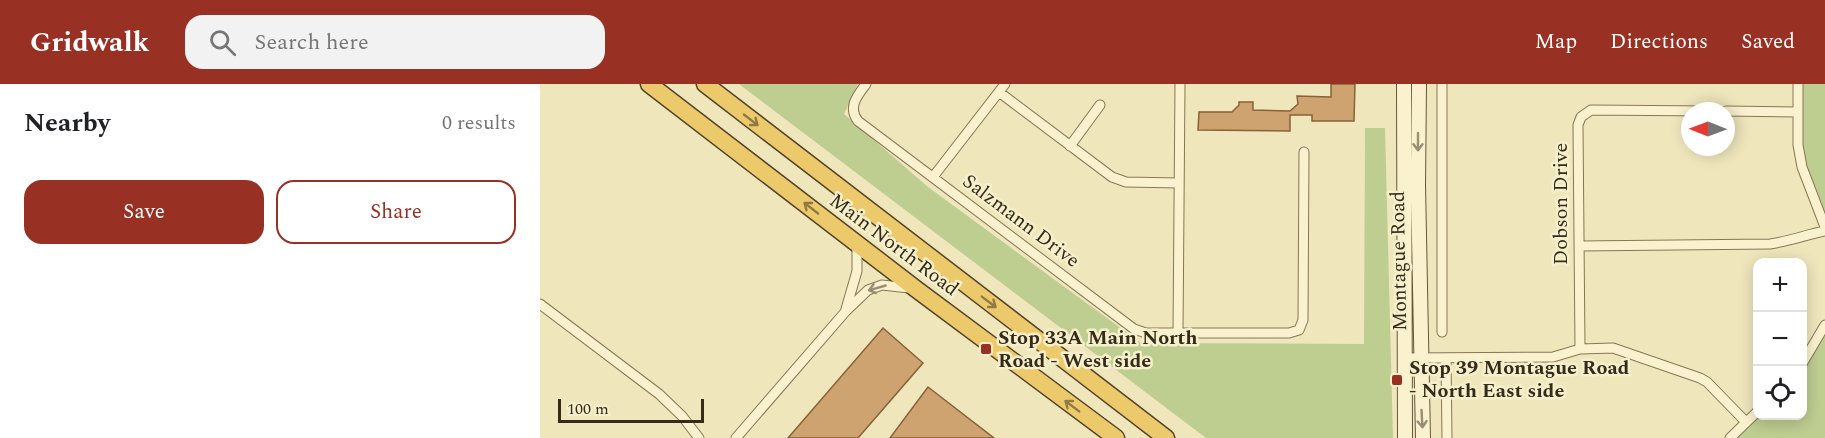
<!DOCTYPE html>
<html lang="en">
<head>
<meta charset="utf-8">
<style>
	:root { --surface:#fff; --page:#f2f2f2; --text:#202124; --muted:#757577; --line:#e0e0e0; --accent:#983023 }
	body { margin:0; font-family:Spectral,serif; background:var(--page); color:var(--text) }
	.controls { position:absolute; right:18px; bottom:18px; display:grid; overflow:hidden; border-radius:12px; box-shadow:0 3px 15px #0003 }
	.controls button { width:54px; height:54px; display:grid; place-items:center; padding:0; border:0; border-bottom:2px solid var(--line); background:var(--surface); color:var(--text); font:30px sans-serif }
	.compass { position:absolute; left:1141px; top:18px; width:54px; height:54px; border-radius:50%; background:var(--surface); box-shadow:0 3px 15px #0003; rotate:271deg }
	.scale { position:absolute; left:18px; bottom:15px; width:146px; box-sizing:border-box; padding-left:6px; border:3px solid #352b1a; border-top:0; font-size:16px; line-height:21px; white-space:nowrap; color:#352b1a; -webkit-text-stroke:4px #f6efcb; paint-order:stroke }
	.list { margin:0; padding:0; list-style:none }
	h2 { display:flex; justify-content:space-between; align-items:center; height:78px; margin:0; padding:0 24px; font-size:26px }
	h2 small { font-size:20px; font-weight:400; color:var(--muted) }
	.actions { display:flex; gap:12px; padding:18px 24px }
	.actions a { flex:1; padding:14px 0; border:2px solid var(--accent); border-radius:18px; text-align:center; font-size:21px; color:var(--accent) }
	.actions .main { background:var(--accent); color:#fff }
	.icon { flex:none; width:33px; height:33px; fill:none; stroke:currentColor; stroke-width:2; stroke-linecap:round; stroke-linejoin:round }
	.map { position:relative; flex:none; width:1285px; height:354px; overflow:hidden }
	header { display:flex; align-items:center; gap:36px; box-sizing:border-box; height:84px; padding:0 30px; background:var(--accent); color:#fff }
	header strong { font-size:28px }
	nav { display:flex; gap:33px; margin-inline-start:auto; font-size:21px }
	.search { width:420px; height:54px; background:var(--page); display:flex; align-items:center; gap:15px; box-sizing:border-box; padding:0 21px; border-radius:18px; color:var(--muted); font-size:22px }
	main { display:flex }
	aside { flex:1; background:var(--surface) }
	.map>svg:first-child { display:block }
</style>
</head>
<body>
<header>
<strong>Gridwalk</strong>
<div class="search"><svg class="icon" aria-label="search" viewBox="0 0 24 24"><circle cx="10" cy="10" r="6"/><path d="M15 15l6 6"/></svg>Search here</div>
<nav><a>Map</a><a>Directions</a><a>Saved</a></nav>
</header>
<main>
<aside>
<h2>Nearby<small>0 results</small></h2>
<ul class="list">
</ul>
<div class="actions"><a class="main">Save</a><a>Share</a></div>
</aside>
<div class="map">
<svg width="1285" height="354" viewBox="0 0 1285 354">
	<rect width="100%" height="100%" fill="#efe6bc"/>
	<path fill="#becd90" d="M199,0H318L304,30L388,103L601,259L824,260L825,44H845L853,354H666Z
		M1258,0H1285V142L1258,61Z
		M1285,241V354H1190L1218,332H1262L1263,280Z"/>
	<path fill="#cfa370" stroke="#87623a" stroke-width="1.5" d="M791,0H815L814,37H772V31H750V47L658,46L659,28H692L699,21V18H713V26L750,27L758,20L757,12L791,13Z
		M343,244L383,279L318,354H248Z
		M388,303L454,354H350Z"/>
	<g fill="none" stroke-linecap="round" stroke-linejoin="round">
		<defs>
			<path id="minor" d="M326,0C318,11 307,23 318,37L594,245L606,249H749L759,246L763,236L764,68
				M1258,0V61L1262,83L1285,143
				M459,8L572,93L586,98L639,99
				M1186,27L1258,28
				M530,62L560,21
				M393,93L465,0
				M1039,162L1230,160C1249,157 1266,151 1285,147
				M0,220L119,310L142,332L159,354
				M306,225L317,187V160
				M902,248V0
				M638,249L640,0
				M1040,265L1038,41L1041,33L1051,26L1168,27
				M865,274L1013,273L1040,265L1073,264L1160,294L1167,298L1206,338
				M906,274L907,354
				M1262,280L1285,241
				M196,354L306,227L328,206L342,201L369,204
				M1190,354L1218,327"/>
			<path id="secondary" d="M864,0L865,354
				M879,0L878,101L883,354"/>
			<path id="trunk" d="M109,0L376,205L576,354
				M165,0L626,354"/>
		</defs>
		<use href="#minor" stroke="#877655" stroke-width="11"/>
		<use href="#secondary" stroke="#685638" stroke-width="16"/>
		<use href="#trunk" stroke="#54432a" stroke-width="19"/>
		<use href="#minor" stroke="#faf2cf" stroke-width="9"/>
		<use href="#secondary" stroke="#faf2cf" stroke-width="14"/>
		<use href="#trunk" stroke="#ecca6c" stroke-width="16"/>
	</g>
	<defs><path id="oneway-shaft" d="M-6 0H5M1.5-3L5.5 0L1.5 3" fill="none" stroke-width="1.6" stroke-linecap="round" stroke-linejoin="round" transform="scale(1.5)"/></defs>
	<g stroke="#907a43">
		<use href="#oneway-shaft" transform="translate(211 36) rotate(38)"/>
		<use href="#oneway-shaft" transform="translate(271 124) rotate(-142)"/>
		<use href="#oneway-shaft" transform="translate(449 218) rotate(37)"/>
		<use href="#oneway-shaft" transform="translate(532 322) rotate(-143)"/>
	</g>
	<g stroke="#988e74">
		<use href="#oneway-shaft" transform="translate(878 58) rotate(90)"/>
		<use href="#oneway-shaft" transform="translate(337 204) rotate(164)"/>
		<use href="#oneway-shaft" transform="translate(882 335) rotate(87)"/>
	</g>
	<g fill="#983023" stroke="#f6efcb" stroke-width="2">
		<rect x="440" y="259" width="12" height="12" rx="3"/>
		<rect x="851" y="290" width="12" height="12" rx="3"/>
	</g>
	<g text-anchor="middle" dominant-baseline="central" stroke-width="5" stroke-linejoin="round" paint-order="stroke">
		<g font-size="20" fill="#352b1a" stroke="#f6efcb">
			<text transform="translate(1021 120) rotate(-90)">Dobson Drive</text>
			<text transform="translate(481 137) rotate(37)">Salzmann Drive</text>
			<text transform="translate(354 161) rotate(37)">Main North Road</text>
			<text transform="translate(859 177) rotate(-91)">Montague Road</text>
		</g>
		<g font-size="20" font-weight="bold" fill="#352b1a" stroke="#f6efcb" text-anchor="start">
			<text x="458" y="254">Stop 33A Main North<tspan x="458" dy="23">Road - West side</tspan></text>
			<text x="869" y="284">Stop 39 Montague Road<tspan x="869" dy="23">- North East side</tspan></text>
		</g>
	</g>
</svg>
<div class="controls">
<button>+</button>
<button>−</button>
<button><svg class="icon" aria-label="locate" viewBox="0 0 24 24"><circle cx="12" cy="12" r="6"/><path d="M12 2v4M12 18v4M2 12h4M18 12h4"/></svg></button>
</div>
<svg class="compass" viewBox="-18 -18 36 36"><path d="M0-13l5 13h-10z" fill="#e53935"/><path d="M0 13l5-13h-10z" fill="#757577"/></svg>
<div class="scale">100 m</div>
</div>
</main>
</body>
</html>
